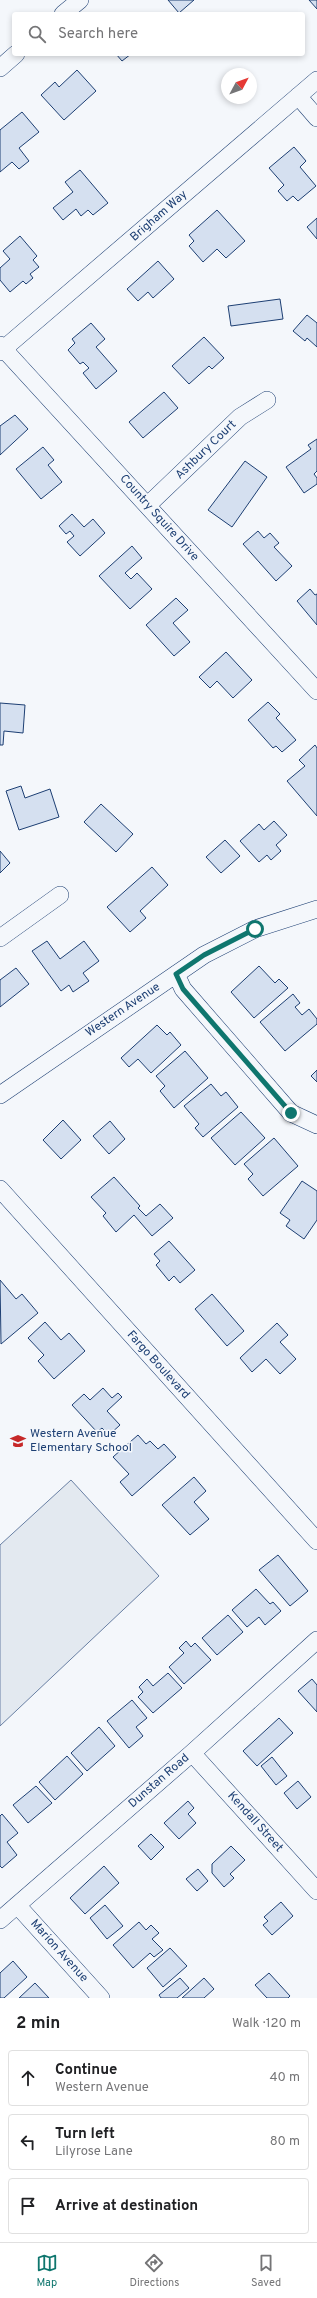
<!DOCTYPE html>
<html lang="en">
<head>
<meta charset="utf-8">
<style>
	:root { --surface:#fff; --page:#f2f2f2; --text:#202124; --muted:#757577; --line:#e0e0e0; --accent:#0f766e }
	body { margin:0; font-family:Overpass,sans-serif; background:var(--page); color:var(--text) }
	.compass { position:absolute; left:221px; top:68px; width:36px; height:36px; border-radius:50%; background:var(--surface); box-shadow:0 2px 6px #0003; rotate:49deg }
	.stop { position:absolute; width:12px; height:12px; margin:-9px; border:3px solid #0f766e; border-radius:50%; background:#fff }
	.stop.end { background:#0f766e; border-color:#fff; box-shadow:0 1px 4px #0008 }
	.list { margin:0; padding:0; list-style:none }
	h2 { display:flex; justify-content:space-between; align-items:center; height:52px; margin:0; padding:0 16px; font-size:17px }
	h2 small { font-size:13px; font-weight:400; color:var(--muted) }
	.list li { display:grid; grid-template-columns:26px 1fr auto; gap:12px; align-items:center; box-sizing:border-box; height:56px; margin:0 8px 8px; padding:0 8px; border:1px solid var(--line); border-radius:4px }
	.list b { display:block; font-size:15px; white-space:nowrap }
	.list p { margin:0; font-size:13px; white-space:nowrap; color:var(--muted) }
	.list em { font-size:13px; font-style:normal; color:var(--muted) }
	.icon { flex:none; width:22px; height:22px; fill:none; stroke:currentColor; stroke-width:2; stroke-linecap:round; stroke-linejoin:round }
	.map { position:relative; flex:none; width:317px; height:1998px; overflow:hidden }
	.search { position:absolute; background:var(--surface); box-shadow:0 2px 6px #0003; left:12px; right:12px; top:12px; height:44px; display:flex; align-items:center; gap:10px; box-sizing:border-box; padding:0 14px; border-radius:4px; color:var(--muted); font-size:15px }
	.sheet { height:244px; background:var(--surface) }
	nav { display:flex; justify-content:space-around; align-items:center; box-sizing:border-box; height:56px; border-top:1px solid var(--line); background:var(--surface); font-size:11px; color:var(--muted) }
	nav a { display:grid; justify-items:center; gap:2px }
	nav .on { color:var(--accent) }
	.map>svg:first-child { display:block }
</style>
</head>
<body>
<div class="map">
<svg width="317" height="1998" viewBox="0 0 317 1998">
	<rect width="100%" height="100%" fill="#f4f7fb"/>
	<path fill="#e3e9f0" stroke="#687fa3" d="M71,1480L159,1576L0,1726V1545Z"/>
	<path fill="#d5e0f0" stroke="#1d3f73" d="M168,0H194L179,13Z
		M309,0H317V9Z
		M116,54H131L122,61Z
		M77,70L96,91L64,120L41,95L55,82L59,87Z
		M22,112L39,132L19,148L29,161L19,169L12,162L0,172V130Z
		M294,147L306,161L300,167L316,186L298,201L293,196L287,201L278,191L284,185L269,168Z
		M80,170L108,203L93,215L88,210L81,216L76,209L63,220L53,208L73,192L65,182Z
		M217,210L245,241L226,258L217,249L203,262L189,246L194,241L189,235Z
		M317,218V239L307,227Z
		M20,236L37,256L33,260L39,267L30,274L33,278L26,284L23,281L10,292L0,280V268L10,259L3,251Z
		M158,261L174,279L153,298L148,292L138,301L127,289Z
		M280,299L283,319L231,326L228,306Z
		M307,315L317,323V347L307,338L305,341L293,331Z
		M91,323L105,339L96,347L117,371L96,389L83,373L89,368L83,362L80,364L68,350L75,343L72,339Z
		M204,337L224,358L212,369L209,366L189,384L172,366Z
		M164,392L178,408L143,438L129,422Z
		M15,415L28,429L0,455V426Z
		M317,439V471L314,474L317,478V484L304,493L286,467L311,449L308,445Z
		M43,447L54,460L48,465L62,482L41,499L16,469Z
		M245,461L267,477L232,527L208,510Z
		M72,514L84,527L93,519L105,533L80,556L67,542L74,536L70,531L66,534L59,526Z
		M258,531L264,538L270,533L279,543L274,547L292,566L276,581L243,544Z
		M132,546L142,558L125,573L131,579L137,573L152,589L130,609L99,576Z
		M310,589L315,595L317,594V625L297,601Z
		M176,598L188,610L173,623L190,642L174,656L146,625Z
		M226,652L252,680L233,698L217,681L210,688L199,677Z
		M268,702L280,714L276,718L296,740L282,752L276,746L273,748L248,720Z
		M0,703L25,705L23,733L4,731L3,745H0Z
		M315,745L317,748V816L287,781L305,766L299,760Z
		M21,786L25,798L50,789L59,817L19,830L6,791Z
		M101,804L133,834L116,852L84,822Z
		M274,821L287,835L276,845L281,851L271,860L267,855L259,862L240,841L259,824L264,830Z
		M225,840L240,856L221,873L206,857Z
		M0,851L10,863L0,873Z
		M152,867L168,885L140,911L146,918L130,932L107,907Z
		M47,941L60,959L84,941L99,961L83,973L89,981L73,992L69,985L61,991L32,951Z
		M259,966L275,983L279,979L288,988L254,1018L231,992Z
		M16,968L29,984L0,1007V980Z
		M293,994L300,1003L295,1007L302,1015L309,1009L317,1019V1024L285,1051L260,1022Z
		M157,1025L167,1035L170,1032L181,1045L151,1073L138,1059L129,1067L121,1058Z
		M185,1051L208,1078L174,1108L160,1091L165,1086L156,1076Z
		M317,1070V1082L311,1076Z
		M211,1084L221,1096L226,1092L238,1107L203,1137L195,1128L199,1124L184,1106Z
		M241,1112L265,1138L235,1165L211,1138Z
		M63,1120L81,1140L61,1159L43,1140Z
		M110,1121L125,1139L109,1154L93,1136Z
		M274,1138L298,1166L263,1196L248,1179L253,1174L244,1164Z
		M114,1177L140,1206L138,1208L146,1216L160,1204L173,1218L152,1236L134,1215L116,1232L103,1216L106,1213L91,1197Z
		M302,1181L317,1191V1220L304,1239L286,1226L290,1220L280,1213Z
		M169,1241L195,1270L180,1283L174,1276L169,1281L156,1265L160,1261L154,1254Z
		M0,1280L16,1299L22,1294L38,1313L1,1344Z
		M212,1294L244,1331L227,1346L195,1309Z
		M45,1322L61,1340L69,1333L85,1351L54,1379L38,1361L44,1355L28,1338Z
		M277,1323L288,1335L280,1342L296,1359L280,1374L266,1359L252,1372L240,1358Z
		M103,1388L112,1398L118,1393L122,1397L107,1411L120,1425L109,1435L102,1428L97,1432L72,1405L84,1394L90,1400Z
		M138,1435L146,1444L150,1441L158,1449L164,1444L176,1457L132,1496L120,1482L129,1474L113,1457Z
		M194,1477L206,1491L194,1502L209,1519L190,1535L162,1505Z
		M278,1555L308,1591L290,1606L259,1570Z
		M256,1589L270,1604L273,1602L281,1611L265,1625L259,1617L247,1627L232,1610Z
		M228,1615L243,1632L217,1655L202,1638Z
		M186,1641L191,1647L195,1643L211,1660L184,1684L169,1667L184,1653L179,1648Z
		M168,1673L182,1688L153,1713L138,1697L143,1692L139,1687L147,1679L153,1686Z
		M312,1679L317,1685V1712L298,1691Z
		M132,1700L147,1718L136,1727L143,1736L129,1748L107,1721Z
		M279,1718L293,1733L257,1766L243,1751Z
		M99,1727L115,1746L87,1771L71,1753Z
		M67,1756L83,1774L55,1800L39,1782Z
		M272,1757L287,1776L276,1785L261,1766Z
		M298,1781L311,1797L297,1809L284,1793Z
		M36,1786L52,1803L28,1823L13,1805Z
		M188,1801L194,1808L188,1814L196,1823L179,1839L164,1823Z
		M2,1814L18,1833L7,1842L17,1855L2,1868L0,1866V1816Z
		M151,1834L164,1847L151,1860L138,1846Z
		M231,1846L245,1860L230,1874L234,1878L224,1887L212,1873V1864Z
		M104,1866L119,1883L85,1914L70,1898Z
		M198,1869L208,1881L197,1891L186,1879Z
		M281,1902L293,1916L272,1935L263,1925L268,1921L264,1917Z
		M105,1905L123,1926L107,1939L90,1918Z
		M139,1922L146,1930L151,1925L159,1933L152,1939L163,1950L154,1957L150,1953L133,1968L113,1945Z
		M170,1948L187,1966L163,1987L147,1968Z
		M13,1961L27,1977L4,1998H0V1973Z
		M269,1973L290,1996L288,1998H267L255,1985Z
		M180,1978L189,1988L177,1998H161L159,1995Z
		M204,1978L214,1989L204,1998H182Z
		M35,1983L49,1998H19Z"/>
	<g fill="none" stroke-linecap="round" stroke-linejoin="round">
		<defs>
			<path id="minor" d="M63,14L80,0
				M0,68L16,54
				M298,96L317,118
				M0,345L317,691
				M0,352L317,80
				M148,505L240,417L267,400
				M0,938L60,895
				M176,974L183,989L291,1113L317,1125
				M0,1095L204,955L255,929L317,909
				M0,1189L317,1541
				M192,1753L317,1891
				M17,1905L101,1998
				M0,1920L192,1753L317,1640"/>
		</defs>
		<use href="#minor" stroke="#1d3f73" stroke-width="18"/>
		<use href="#minor" stroke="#f4f7fb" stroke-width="17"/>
	</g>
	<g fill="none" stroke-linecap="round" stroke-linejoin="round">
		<path stroke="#0f766e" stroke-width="5" d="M255,929L204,955L176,974L183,989L291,1113"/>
	</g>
	<defs>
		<symbol id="school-bare" viewBox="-9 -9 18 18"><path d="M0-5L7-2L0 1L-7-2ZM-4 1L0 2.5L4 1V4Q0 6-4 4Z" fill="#c62828" stroke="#f4f7fb" stroke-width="2.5" paint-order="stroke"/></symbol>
	</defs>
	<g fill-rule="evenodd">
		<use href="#school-bare" x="7" y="1430" width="22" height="22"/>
	</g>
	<g text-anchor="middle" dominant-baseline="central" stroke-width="3" stroke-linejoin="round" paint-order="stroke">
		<g font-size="12" fill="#1d3f73" stroke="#f4f7fb">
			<text transform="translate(159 216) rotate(-41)">Brigham Way</text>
			<text transform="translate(206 450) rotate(-44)">Ashbury Court</text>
			<text transform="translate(159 518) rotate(48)">Country Squire Drive</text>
			<text transform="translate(123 1010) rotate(-34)">Western Avenue</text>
			<text transform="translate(158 1365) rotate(48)">Fargo Boulevard</text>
			<text transform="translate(159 1781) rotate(-41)">Dunstan Road</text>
			<text transform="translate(255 1822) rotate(48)">Kendall Street</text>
			<text transform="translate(59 1951) rotate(48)">Marion Avenue</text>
		</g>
		<g font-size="12" fill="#1d3f73" stroke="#f4f7fb" text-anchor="start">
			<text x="30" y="1434">Western Avenue<tspan x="30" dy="14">Elementary School</tspan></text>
		</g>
	</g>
</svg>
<svg class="compass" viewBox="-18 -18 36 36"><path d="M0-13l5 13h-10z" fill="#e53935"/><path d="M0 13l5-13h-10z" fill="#757577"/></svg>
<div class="stop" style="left:255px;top:929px"></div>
<div class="stop end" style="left:291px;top:1113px"></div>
<div class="search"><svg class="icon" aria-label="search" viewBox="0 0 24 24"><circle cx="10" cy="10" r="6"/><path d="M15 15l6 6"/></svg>Search here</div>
</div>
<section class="sheet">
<h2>2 min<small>Walk · 120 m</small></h2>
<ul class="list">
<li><svg class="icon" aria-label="ahead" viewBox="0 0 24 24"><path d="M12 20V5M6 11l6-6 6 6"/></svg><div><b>Continue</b><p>Western Avenue</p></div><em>40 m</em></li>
<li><svg class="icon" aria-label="left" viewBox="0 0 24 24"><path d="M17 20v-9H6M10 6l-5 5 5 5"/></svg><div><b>Turn left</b><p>Lilyrose Lane</p></div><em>80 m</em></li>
<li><svg class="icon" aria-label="arrive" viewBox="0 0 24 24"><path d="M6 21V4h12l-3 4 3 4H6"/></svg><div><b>Arrive at destination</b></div></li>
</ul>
</section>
<nav>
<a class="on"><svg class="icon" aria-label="map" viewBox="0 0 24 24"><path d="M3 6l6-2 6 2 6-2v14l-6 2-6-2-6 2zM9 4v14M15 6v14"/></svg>Map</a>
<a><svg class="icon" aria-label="directions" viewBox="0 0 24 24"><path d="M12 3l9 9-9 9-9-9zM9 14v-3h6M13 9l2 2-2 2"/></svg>Directions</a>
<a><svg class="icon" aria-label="saved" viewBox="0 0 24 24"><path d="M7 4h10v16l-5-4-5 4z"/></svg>Saved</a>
</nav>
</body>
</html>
